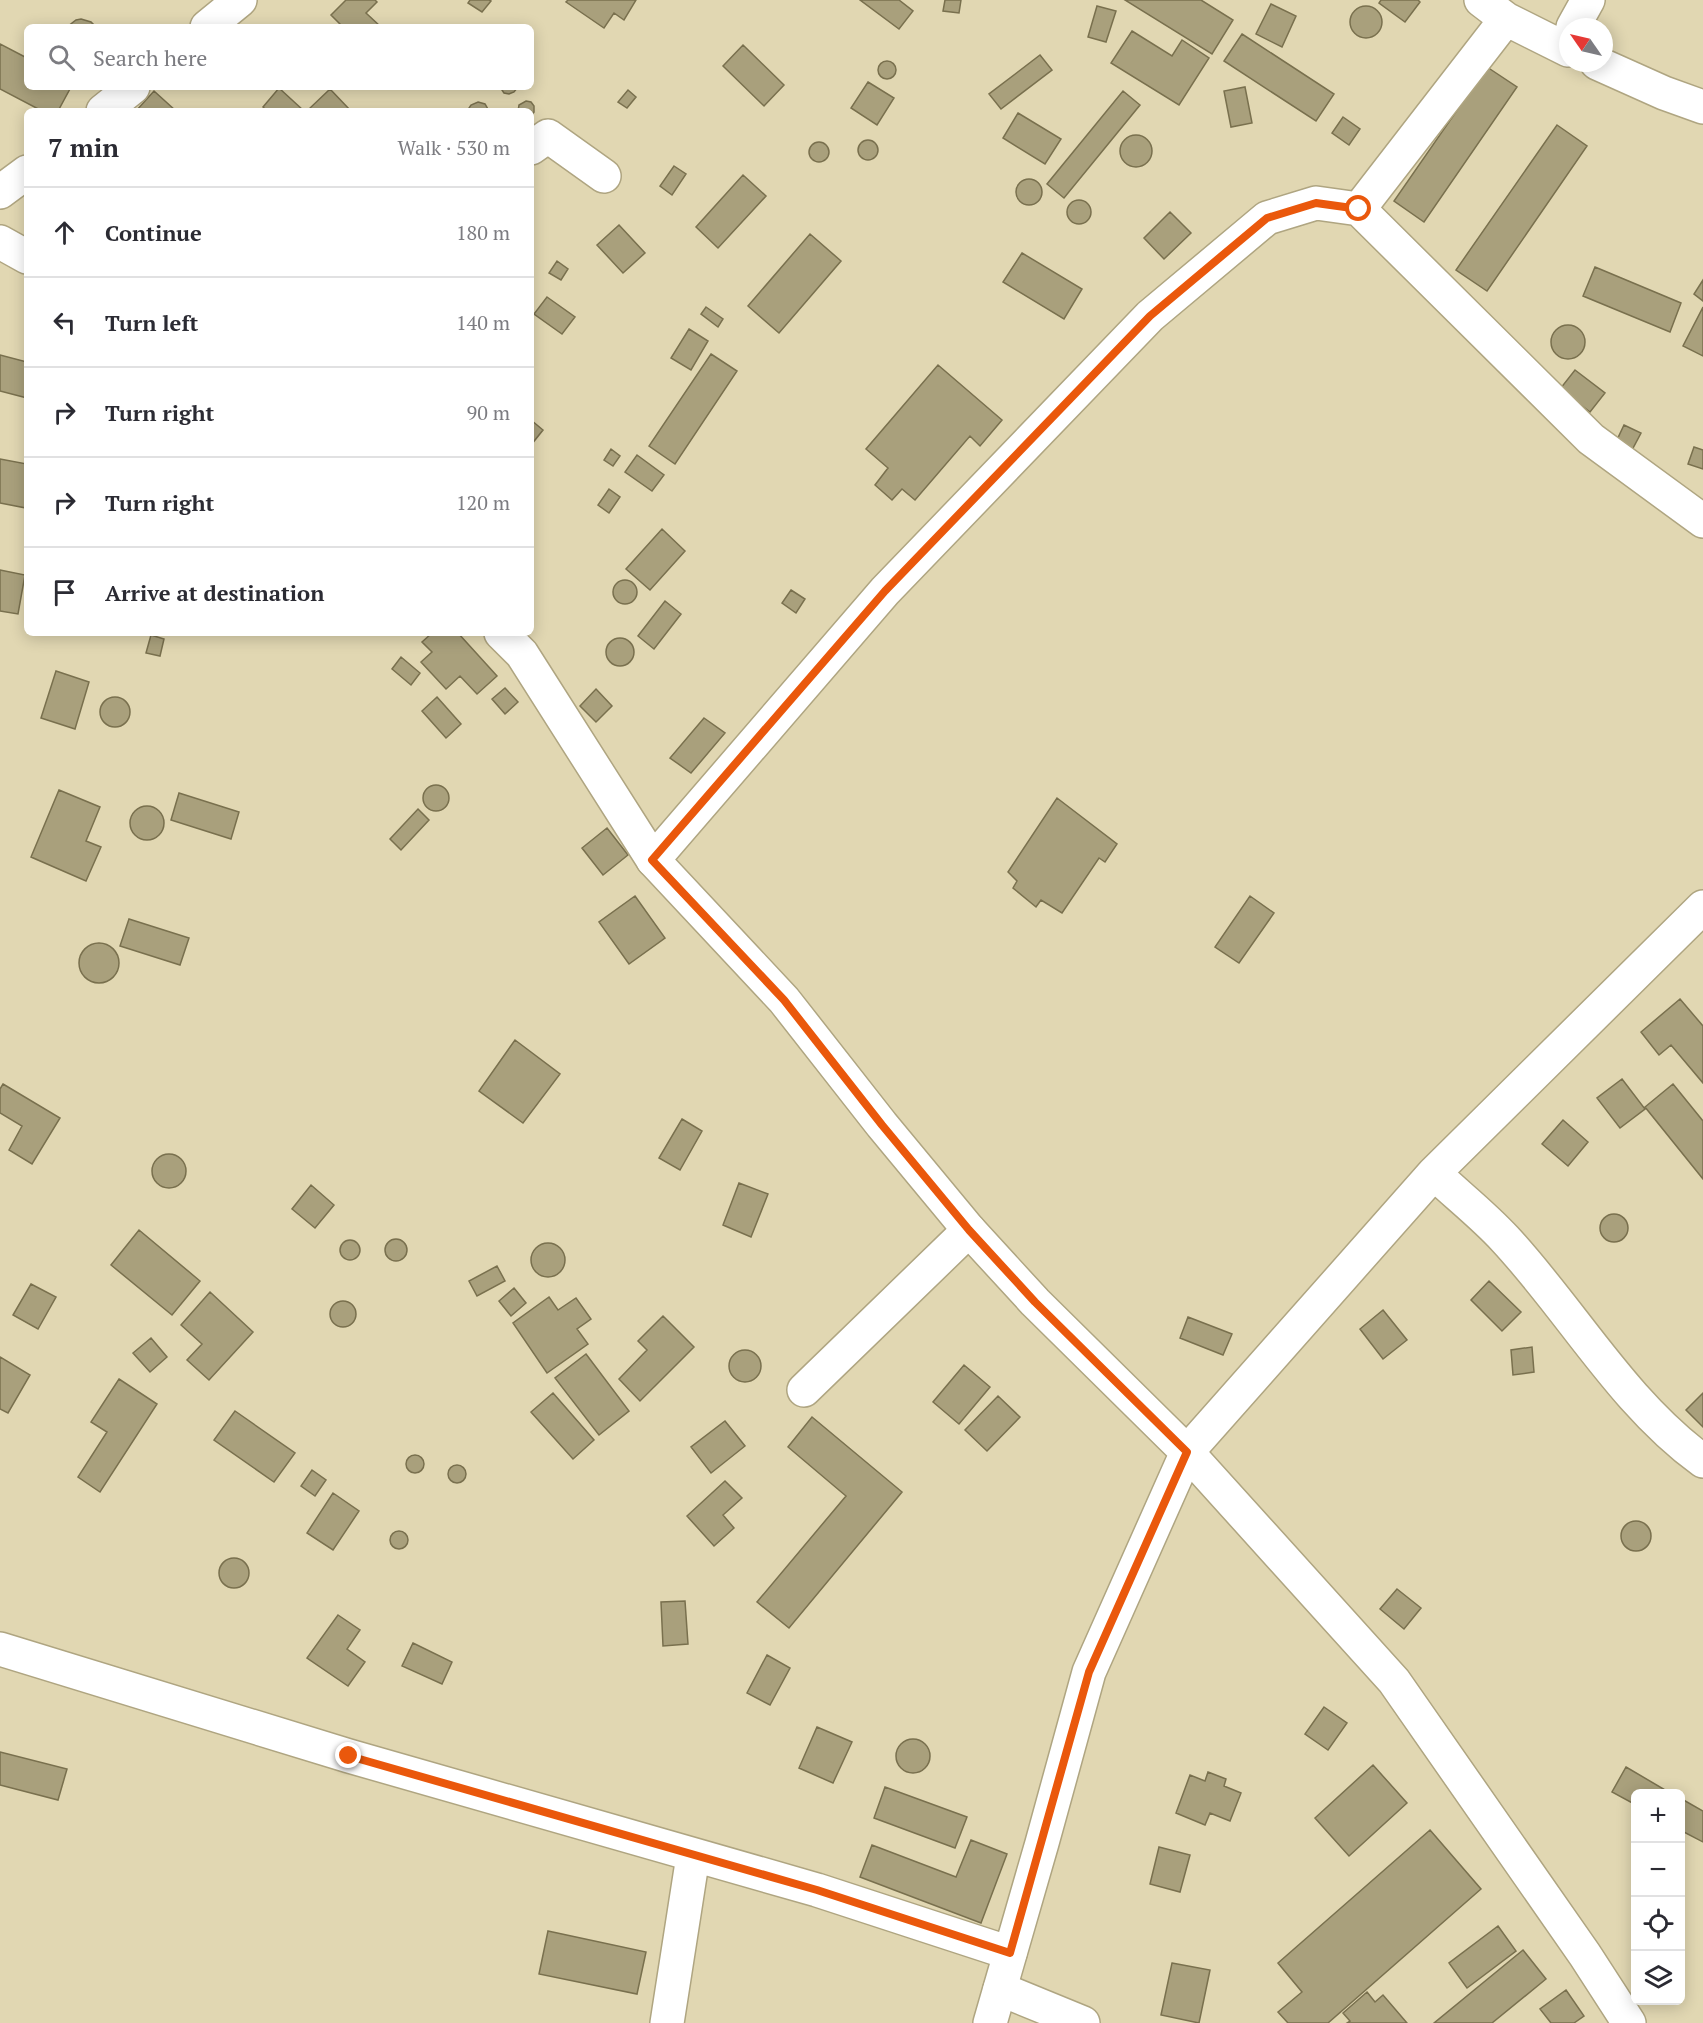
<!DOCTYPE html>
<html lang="en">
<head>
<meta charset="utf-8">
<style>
	:root { --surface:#fff; --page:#f2f2f3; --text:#2b2b33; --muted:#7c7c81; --line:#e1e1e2 }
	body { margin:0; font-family:"PT Serif",serif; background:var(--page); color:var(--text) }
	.controls { position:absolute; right:18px; bottom:18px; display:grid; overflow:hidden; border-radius:9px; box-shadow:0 3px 15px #0003 }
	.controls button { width:54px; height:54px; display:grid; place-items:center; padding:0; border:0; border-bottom:2px solid var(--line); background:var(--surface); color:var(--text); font:30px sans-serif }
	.compass { position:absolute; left:1559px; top:18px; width:54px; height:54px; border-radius:50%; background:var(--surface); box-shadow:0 3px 15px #0003; rotate:304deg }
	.stop { position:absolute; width:18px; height:18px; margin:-14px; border:4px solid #ea580c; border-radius:50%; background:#fff }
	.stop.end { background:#ea580c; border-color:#fff; box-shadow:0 2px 6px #0008 }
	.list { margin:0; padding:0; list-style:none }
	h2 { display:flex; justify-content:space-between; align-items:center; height:78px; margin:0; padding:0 24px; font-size:26px }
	h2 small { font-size:20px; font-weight:400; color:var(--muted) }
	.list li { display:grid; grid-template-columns:39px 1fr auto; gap:18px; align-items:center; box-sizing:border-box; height:90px; padding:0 24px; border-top:2px solid var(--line) }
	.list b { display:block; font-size:22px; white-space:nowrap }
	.list em { font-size:20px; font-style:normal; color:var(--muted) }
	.icon { flex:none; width:33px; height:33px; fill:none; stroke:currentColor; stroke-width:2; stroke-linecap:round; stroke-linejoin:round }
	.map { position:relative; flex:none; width:1703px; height:2023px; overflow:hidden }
	.search { position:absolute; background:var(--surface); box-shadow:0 3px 15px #0003; left:24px; top:24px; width:510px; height:66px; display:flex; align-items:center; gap:15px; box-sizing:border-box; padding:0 21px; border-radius:9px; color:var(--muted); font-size:22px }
	.panel { position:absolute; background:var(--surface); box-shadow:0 3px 15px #0003; left:24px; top:108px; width:510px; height:528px; border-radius:9px }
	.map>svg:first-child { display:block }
</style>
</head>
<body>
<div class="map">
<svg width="1703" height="2023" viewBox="0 0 1703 2023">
	<rect width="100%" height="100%" fill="#e1d7b2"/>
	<path fill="#a9a07c" stroke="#79704e" stroke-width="1.5" d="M346,0H375L377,2L366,13L381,27H343L331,15Z
		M470,0H489L491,1L482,12L468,3Z
		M568,0H636L624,20L614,13L604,28L566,2Z
		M860,0H899L913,11L899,29Z
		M945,0H961L959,13L943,11Z
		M1125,0H1201L1233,20L1212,54Z
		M1381,0H1418L1420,2L1405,22L1379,3Z
		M1271,4L1296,16L1282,47L1256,34Z
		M1097,6L1116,11L1106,42L1088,37Z
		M1350 22a16 16 0 1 1 32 0a16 16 0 1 1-32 0Z
		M81,19L91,22L96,27H67L76,20Z
		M1132,31L1172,56L1182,40L1209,58L1179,105L1111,63Z
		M1242,34L1334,94L1316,121L1224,61Z
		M0,44L27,58V87H71L58,111H42L0,89Z
		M743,45L784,85L764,106L723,66Z
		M1040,55L1052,70L1001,109L989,94Z
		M878 70a9 9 0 1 1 18 0a9 9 0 1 1-18 0Z
		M1487,67L1517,87L1424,222L1394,201Z
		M868,82L894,98L877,125L851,108Z
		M500,87H518L514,92L509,94L504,93Z
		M1245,87L1252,123L1231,127L1224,91Z
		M279,88L304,111H267L263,107Z
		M330,89L351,111H312L310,108Z
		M628,90L636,97L627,108L618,102Z
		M154,91L176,111H136Z
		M1123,91L1140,105L1064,198L1047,184Z
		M526,101L531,102L534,106V112L531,117V111H518L519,105Z
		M478,102L485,104L489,111H467L471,105Z
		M1018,113L1061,139L1045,164L1003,138Z
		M1343,117L1360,129L1349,145L1332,133Z
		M1557,125L1587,146L1487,291L1456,270Z
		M1120 151a16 16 0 1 1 32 0a16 16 0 1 1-32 0Z
		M858 150a10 10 0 1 1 20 0a10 10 0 1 1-20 0Z
		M809 152a10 10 0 1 1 20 0a10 10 0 1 1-20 0Z
		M674,166L686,174L672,195L660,186Z
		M743,175L766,196L718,248L696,227Z
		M1016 192a13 13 0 1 1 26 0a13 13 0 1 1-26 0Z
		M1067 212a12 12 0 1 1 24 0a12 12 0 1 1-24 0Z
		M1170,212L1191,233L1164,259L1144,238Z
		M619,225L645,253L623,273L597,245Z
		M810,234L841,261L779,333L748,306Z
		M1022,253L1082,289L1064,319L1003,282Z
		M557,261L568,269L561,280L549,273Z
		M1595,267L1681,303L1670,332L1583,296Z
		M1703,280V301L1694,294Z
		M547,297L575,317L562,334L534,314Z
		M706,307L723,319L718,327L701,314Z
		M1703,307V356L1683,346Z
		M1551 342a17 17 0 1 1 34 0a17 17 0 1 1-34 0Z
		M689,329L708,341L691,370L671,358Z
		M711,354L737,371L675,464L649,446Z
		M0,355L27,362V398L0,391Z
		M938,365L1002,420L980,446L970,436L915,500L902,489L892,500L875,485L888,468L866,449Z
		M1575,370L1605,393L1590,412L1560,389Z
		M531,420L543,430L531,445Z
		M1624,425L1641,433L1632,450L1616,442Z
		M1694,447L1703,450V469L1688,464Z
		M611,449L620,456L613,466L604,460Z
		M637,455L664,475L652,491L625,472Z
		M0,459L27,464L26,508L0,503Z
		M609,489L620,497L609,513L598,505Z
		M662,529L685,551L650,590L626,569Z
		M0,570L25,575L18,614L0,611Z
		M613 592a12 12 0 1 1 24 0a12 12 0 1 1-24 0Z
		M791,590L805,599L796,613L782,603Z
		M665,601L681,614L654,649L638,636Z
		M432,633H458L497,676L477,694L460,676L446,689L421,662L432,652L422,642Z
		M151,635L164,639L160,656L146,653Z
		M606 652a14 14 0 1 1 28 0a14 14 0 1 1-28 0Z
		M401,657L420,673L411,685L392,669Z
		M56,671L89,682L75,729L41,718Z
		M505,688L518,702L505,714L492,699Z
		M596,689L612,706L596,722L580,706Z
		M437,697L461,724L446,738L422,711Z
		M100 712a15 15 0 1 1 30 0a15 15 0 1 1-30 0Z
		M704,718L725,733L691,773L670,758Z
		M423 798a13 13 0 1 1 26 0a13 13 0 1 1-26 0Z
		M59,790L100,807L86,841L101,847L86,881L31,857Z
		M179,793L239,812L231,839L171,820Z
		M1057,798L1117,844L1105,862L1099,858L1062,913L1041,900L1036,907L1013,888L1017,881L1008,872Z
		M130 823a17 17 0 1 1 34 0a17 17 0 1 1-34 0Z
		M418,809L429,820L401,850L390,839Z
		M607,828L628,855L603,875L582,848Z
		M635,896L665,938L629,964L599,922Z
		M1250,896L1274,913L1239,963L1215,947Z
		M129,919L189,938L180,965L120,946Z
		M79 963a20 20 0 1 1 40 0a20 20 0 1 1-40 0Z
		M1680,999L1703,1026V1083L1671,1045L1659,1055L1641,1032Z
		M515,1040L560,1074L523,1123L479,1091Z
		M1622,1079L1645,1109L1620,1128L1597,1098Z
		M3,1084L60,1118L32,1164L9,1150L22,1126L0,1113V1089Z
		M1673,1084L1703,1121V1179L1645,1107Z
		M682,1119L702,1131L680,1170L659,1158Z
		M1563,1120L1588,1142L1568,1166L1542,1144Z
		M152 1171a17 17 0 1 1 34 0a17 17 0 1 1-34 0Z
		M739,1183L768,1194L751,1237L723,1225Z
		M311,1185L334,1205L315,1228L292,1209Z
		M1600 1228a14 14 0 1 1 28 0a14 14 0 1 1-28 0Z
		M139,1230L200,1281L172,1315L111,1265Z
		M385 1250a11 11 0 1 1 22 0a11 11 0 1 1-22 0Z
		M340 1250a10 10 0 1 1 20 0a10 10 0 1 1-20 0Z
		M531 1260a17 17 0 1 1 34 0a17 17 0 1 1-34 0Z
		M497,1266L505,1281L477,1296L469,1281Z
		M1489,1281L1521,1312L1502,1331L1471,1300Z
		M31,1284L56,1297L38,1329L13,1315Z
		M514,1288L526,1303L511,1316L499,1301Z
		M210,1292L253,1332L209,1380L187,1360L202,1344L181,1325Z
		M549,1297L558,1310L576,1298L591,1319L577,1329L588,1344L547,1373L513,1323Z
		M330 1314a13 13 0 1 1 26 0a13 13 0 1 1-26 0Z
		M1383,1310L1407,1340L1383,1359L1360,1329Z
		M663,1316L694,1347L640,1401L619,1379L647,1350L638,1341Z
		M1188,1317L1232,1334L1223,1355L1180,1338Z
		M151,1338L167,1357L150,1372L133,1353Z
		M1532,1347L1534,1372L1513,1375L1511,1350Z
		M729 1366a16 16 0 1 1 32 0a16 16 0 1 1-32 0Z
		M586,1354L629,1411L599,1435L555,1378Z
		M0,1357L30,1375L8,1413L0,1409Z
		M964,1365L990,1387L959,1424L933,1402Z
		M119,1379L157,1404L100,1492L78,1477L107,1432L91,1422Z
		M553,1393L594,1440L573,1459L531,1412Z
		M1703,1393V1427L1686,1410Z
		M998,1396L1020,1417L987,1451L965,1430Z
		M235,1411L295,1453L274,1482L214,1440Z
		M812,1417L902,1492L789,1628L757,1602L846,1496L788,1447Z
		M725,1421L745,1446L711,1473L691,1447Z
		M406 1464a9 9 0 1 1 18 0a9 9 0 1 1-18 0Z
		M448 1474a9 9 0 1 1 18 0a9 9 0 1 1-18 0Z
		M312,1470L326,1480L315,1496L301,1486Z
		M725,1481L742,1498L723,1515L734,1528L714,1546L687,1516Z
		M333,1493L359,1511L333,1550L307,1533Z
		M1621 1536a15 15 0 1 1 30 0a15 15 0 1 1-30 0Z
		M390 1540a9 9 0 1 1 18 0a9 9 0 1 1-18 0Z
		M219 1573a15 15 0 1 1 30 0a15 15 0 1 1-30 0Z
		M1397,1589L1421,1608L1404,1629L1380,1609Z
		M685,1601L688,1644L663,1646L661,1602Z
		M338,1615L360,1630L347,1649L365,1662L348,1686L307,1658Z
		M413,1643L452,1662L442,1684L402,1666Z
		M767,1655L790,1668L770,1705L747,1693Z
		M1324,1707L1347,1723L1328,1750L1305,1734Z
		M817,1727L852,1742L833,1783L799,1768Z
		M896 1756a17 17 0 1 1 34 0a17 17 0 1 1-34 0Z
		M0,1752L67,1769L58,1800L0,1785Z
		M1373,1765L1407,1803L1349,1856L1315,1818Z
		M1626,1767L1672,1794H1636V1805L1612,1792Z
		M1208,1772L1226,1779L1224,1786L1241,1793L1230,1821L1210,1813L1205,1825L1176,1813L1190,1775L1205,1781Z
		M885,1787L967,1817L955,1848L874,1818Z
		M1680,1798L1703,1811V1842L1680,1830Z
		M1430,1830L1481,1889L1328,2023H1288L1278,2012L1302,1992L1278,1963Z
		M971,1840L1007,1854L981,1923L860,1877L872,1845L956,1877Z
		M1159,1847L1190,1855L1180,1892L1150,1884Z
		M1498,1926L1516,1951L1467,1988L1449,1963Z
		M548,1931L646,1952L637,1994L539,1974Z
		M1523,1950L1546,1979L1492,2023H1434Z
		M1172,1963L1210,1970L1199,2023L1161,2015Z
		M1566,1990L1584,2016L1574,2023H1551L1540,2009Z
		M1367,1992L1375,2002L1383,1995L1407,2023H1347L1350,2021L1343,2013Z"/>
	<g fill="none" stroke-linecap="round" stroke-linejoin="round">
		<defs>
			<path id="minor" d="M1481,0L1506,19
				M207,27L240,0
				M1573,27L1588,0
				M1597,63L1664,93L1703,107
				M103,111L133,87
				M531,148L548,136L604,176
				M0,192L27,172
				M1359,209L1591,439L1703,521
				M653,860L885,591L1150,316L1267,218L1316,203L1359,209L1506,19L1568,50
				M1434,1173C1457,1195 1483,1215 1505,1239C1572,1311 1622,1402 1703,1461
				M804,1390L969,1230
				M0,1649L349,1756L817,1890L1010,1953
				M1000,1989L1083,2023
				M667,2023L693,1856
				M1629,2023L1585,1955L1394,1681L1187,1452L1434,1173L1703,907"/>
			<path id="tertiary" d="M0,242L27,257
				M501,633L522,654L653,860L784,1000L882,1125L969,1230L1035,1302L1187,1452L1089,1672L1042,1843L990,2023"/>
		</defs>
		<use href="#minor" stroke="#afa581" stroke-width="36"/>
		<use href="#tertiary" stroke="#afa581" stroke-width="36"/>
		<use href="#minor" stroke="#fff" stroke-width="33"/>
		<use href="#tertiary" stroke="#fff" stroke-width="33"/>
	</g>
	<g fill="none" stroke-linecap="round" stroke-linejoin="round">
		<path stroke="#ea580c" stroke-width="8" d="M349,1756L817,1890L1010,1953L1089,1672L1187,1452L1035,1302L969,1230L882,1125L784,1000L652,860L885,591L1150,316L1267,218L1316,203L1359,209"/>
	</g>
</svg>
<div class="controls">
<button>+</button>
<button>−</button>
<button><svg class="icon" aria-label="locate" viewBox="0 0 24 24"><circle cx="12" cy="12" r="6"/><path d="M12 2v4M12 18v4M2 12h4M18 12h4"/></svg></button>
<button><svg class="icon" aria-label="layers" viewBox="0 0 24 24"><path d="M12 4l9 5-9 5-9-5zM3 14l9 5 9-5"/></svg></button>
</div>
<svg class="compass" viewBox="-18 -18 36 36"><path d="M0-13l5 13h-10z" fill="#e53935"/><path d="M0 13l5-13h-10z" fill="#7c7c81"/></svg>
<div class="stop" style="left:1359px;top:209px"></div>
<div class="stop end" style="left:349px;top:1756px"></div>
<div class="search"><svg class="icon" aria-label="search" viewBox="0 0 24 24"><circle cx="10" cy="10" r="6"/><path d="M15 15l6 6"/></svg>Search here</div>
<section class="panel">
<h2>7 min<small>Walk · 530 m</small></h2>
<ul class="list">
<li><svg class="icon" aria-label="ahead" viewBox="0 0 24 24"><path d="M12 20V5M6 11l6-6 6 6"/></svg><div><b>Continue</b></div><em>180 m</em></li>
<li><svg class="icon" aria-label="left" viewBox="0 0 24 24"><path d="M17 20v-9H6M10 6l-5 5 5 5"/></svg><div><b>Turn left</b></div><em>140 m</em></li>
<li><svg class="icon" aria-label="right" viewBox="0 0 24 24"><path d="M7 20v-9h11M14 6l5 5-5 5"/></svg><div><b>Turn right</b></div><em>90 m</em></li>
<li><svg class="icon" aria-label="right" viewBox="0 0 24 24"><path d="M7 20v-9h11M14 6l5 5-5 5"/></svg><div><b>Turn right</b></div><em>120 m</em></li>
<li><svg class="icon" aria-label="arrive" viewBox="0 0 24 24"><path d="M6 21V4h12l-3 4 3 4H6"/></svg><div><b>Arrive at destination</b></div></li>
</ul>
</section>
</div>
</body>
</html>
